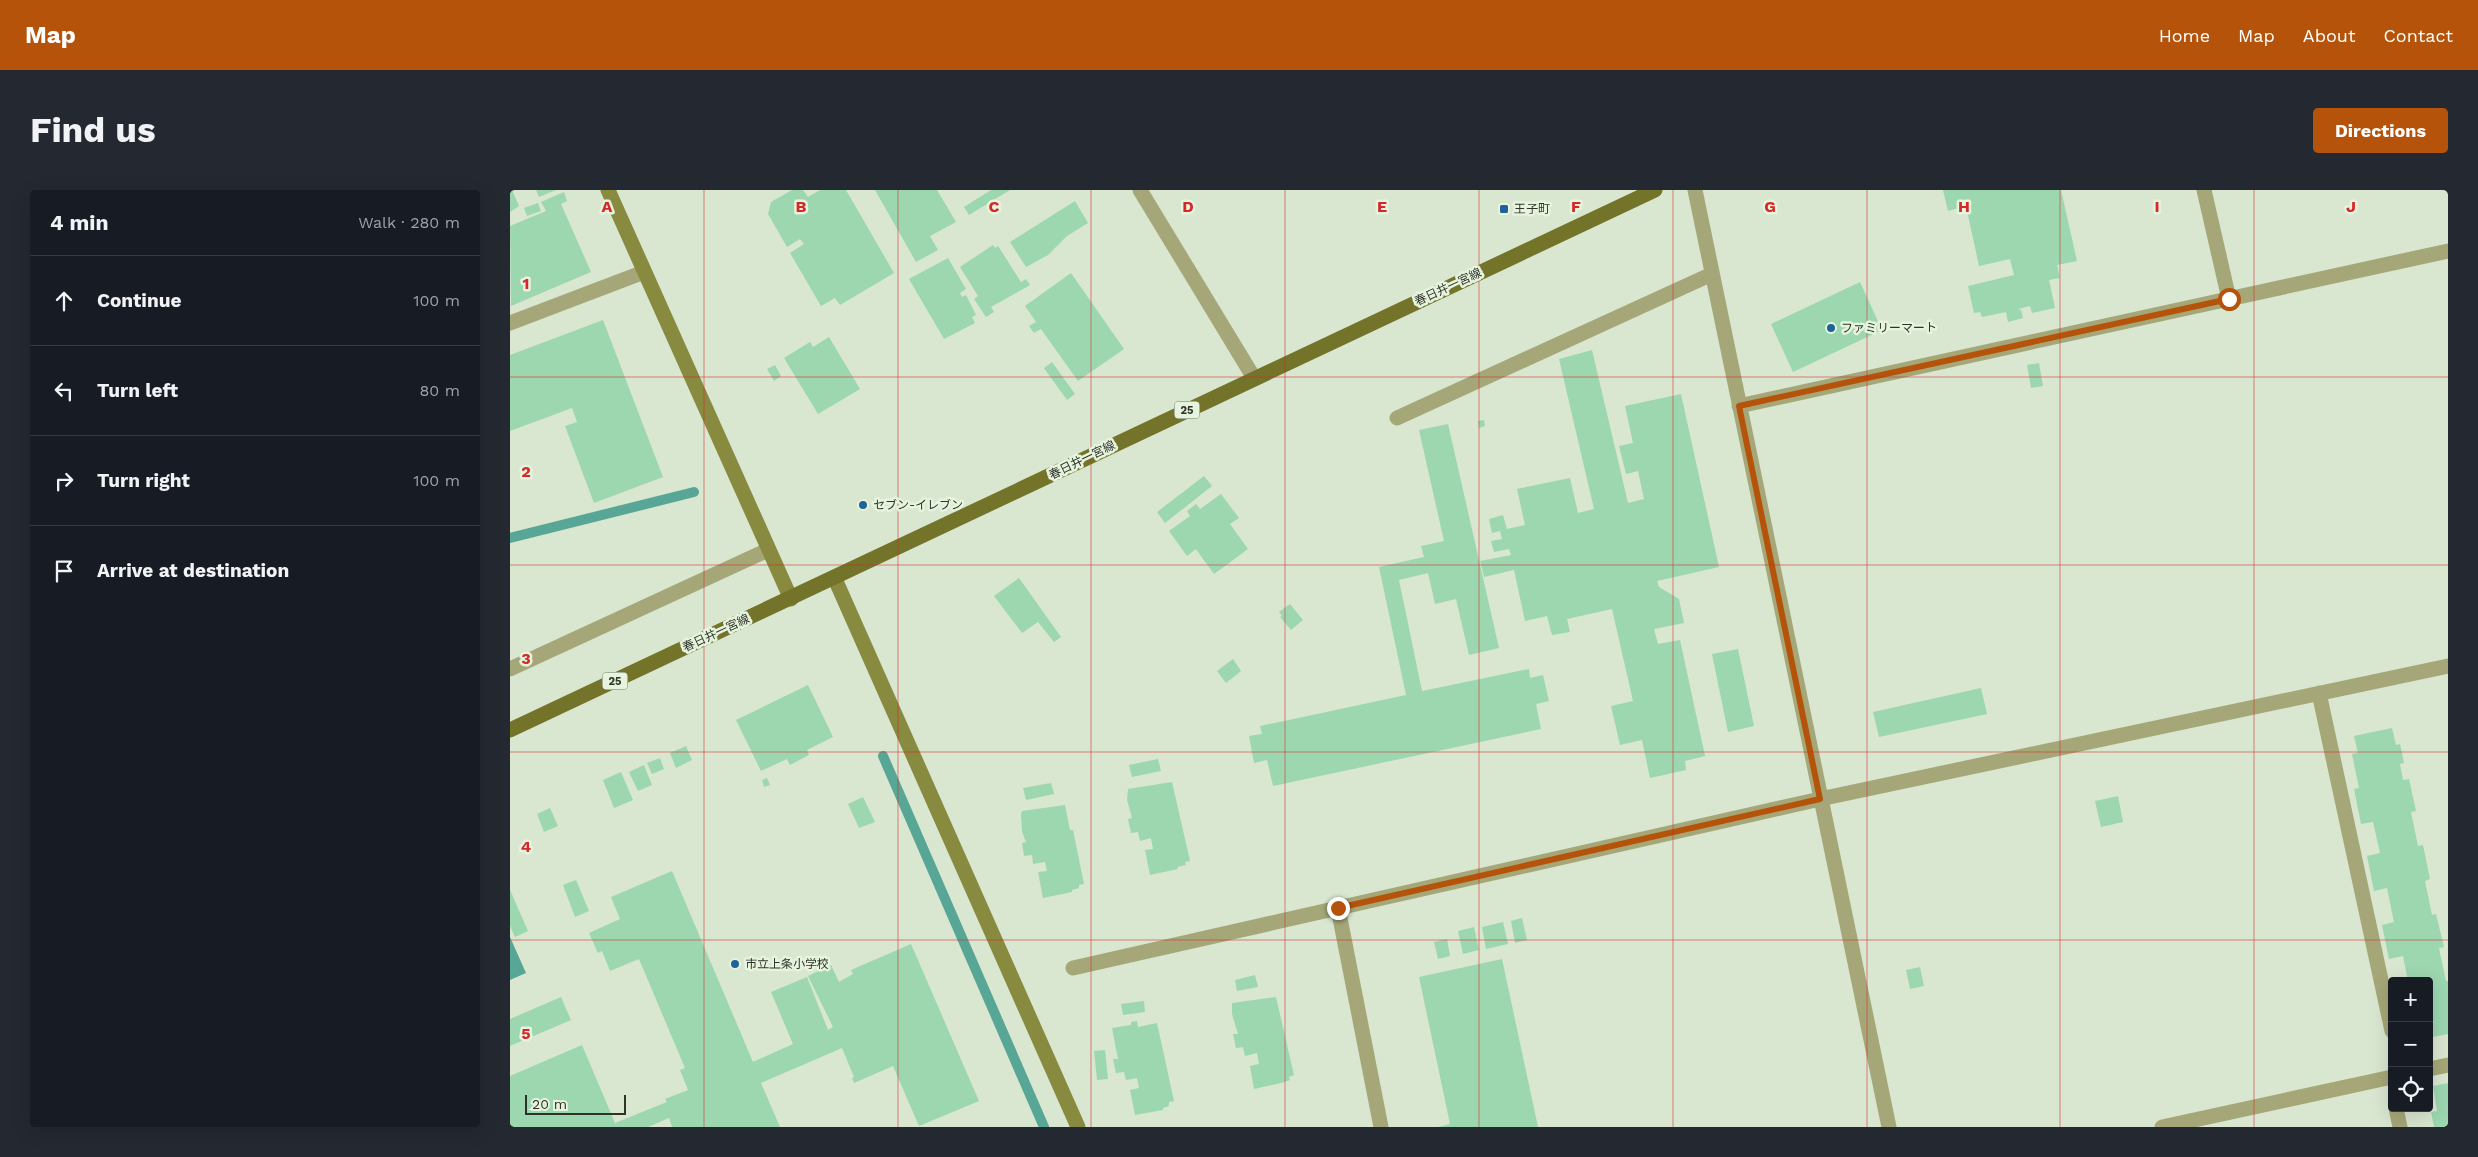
<!DOCTYPE html>
<html lang="en">
<head>
<meta charset="utf-8">
<style>
	:root { --surface:#171b24; --page:#242831; --text:#f1f3f6; --muted:#9ea1a6; --line:#363941; --accent:#b45309 }
	body { margin:0; font-family:"Work Sans","Noto Sans JP",sans-serif; background:var(--page); color:var(--text) }
	.controls { position:absolute; right:15px; bottom:15px; display:grid; overflow:hidden; border-radius:5px; box-shadow:0 5px 20px #0002 }
	.controls button { width:45px; height:45px; display:grid; place-items:center; padding:0; border:0; border-bottom:1px solid var(--line); background:var(--surface); color:var(--text); font:25px sans-serif }
	.scale { position:absolute; left:15px; bottom:12px; width:101px; box-sizing:border-box; padding-left:5px; border:2px solid #2f342b; border-top:0; font-size:14px; line-height:18px; white-space:nowrap; color:#2f342b; -webkit-text-stroke:4px #e6f3dd; paint-order:stroke }
	.stop { position:absolute; width:15px; height:15px; margin:-11px; border:4px solid #b45309; border-radius:50%; background:#fff }
	.stop.end { background:#b45309; border-color:#fff; box-shadow:0 1px 5px #0008 }
	.list { margin:0; padding:0; list-style:none }
	h2 { display:flex; justify-content:space-between; align-items:center; height:65px; margin:0; padding:0 20px; font-size:21px }
	h2 small { font-size:16px; font-weight:400; color:var(--muted) }
	.list li { display:grid; grid-template-columns:32px 1fr auto; gap:15px; align-items:center; box-sizing:border-box; height:90px; padding:0 20px; border-top:1px solid var(--line) }
	.list b { display:block; font-size:19px; white-space:nowrap }
	.list em { font-size:16px; font-style:normal; color:var(--muted) }
	.icon { flex:none; width:28px; height:28px; fill:none; stroke:currentColor; stroke-width:2; stroke-linecap:round; stroke-linejoin:round }
	.map { position:relative; flex:none; width:1938px; height:937px; overflow:hidden; border-radius:5px }
	header { display:flex; align-items:center; gap:30px; box-sizing:border-box; height:70px; padding:0 25px; background:var(--accent); color:#fff }
	header strong { font-size:24px }
	nav { display:flex; gap:28px; margin-inline-start:auto; font-size:18px }
	.intro { display:flex; align-items:center; justify-content:space-between; box-sizing:border-box; height:120px; padding:0 30px }
	h1 { margin:0; font-size:35px }
	.button { padding:12px 22px; border-radius:5px; background:var(--accent); color:#fff; font-size:18px; font-weight:700 }
	main { display:flex; gap:30px; padding:0 30px }
	aside { flex:1; background:var(--surface); border-radius:5px; box-shadow:0 5px 20px #0002 }
	.map>svg:first-child { display:block }
</style>
</head>
<body>
<header>
<strong>Map</strong>
<nav><a>Home</a><a>Map</a><a>About</a><a>Contact</a></nav>
</header>
<div class="intro"><h1>Find us</h1><a class="button">Directions</a></div>
<main>
<aside>
<h2>4 min<small>Walk · 280 m</small></h2>
<ul class="list">
<li><svg class="icon" aria-label="ahead" viewBox="0 0 24 24"><path d="M12 20V5M6 11l6-6 6 6"/></svg><div><b>Continue</b></div><em>100 m</em></li>
<li><svg class="icon" aria-label="left" viewBox="0 0 24 24"><path d="M17 20v-9H6M10 6l-5 5 5 5"/></svg><div><b>Turn left</b></div><em>80 m</em></li>
<li><svg class="icon" aria-label="right" viewBox="0 0 24 24"><path d="M7 20v-9h11M14 6l5 5-5 5"/></svg><div><b>Turn right</b></div><em>100 m</em></li>
<li><svg class="icon" aria-label="arrive" viewBox="0 0 24 24"><path d="M6 21V4h12l-3 4 3 4H6"/></svg><div><b>Arrive at destination</b></div></li>
</ul>
</aside>
<div class="map">
<svg width="1938" height="937" viewBox="0 0 1938 937">
	<rect width="100%" height="100%" fill="#d9e6d0"/>
	<path fill="#58a695" d="M0,747L16,783L0,790Z"/>
	<g fill="none" stroke-linecap="round" stroke-linejoin="round">
		<path stroke="#58a695" stroke-width="10" d="M0,348L184,302
			M373,566L534,937"/>
	</g>
	<path fill="#9cd7b0" d="M0,0H2L9,16L0,22Z
		M26,0H46L29,7Z
		M282,0H293L298,7L310,0H336L384,83L330,115L325,108L311,116L280,63L294,54L290,49L277,57L258,24L261,12Z
		M365,0H427L446,32L420,46L428,60L406,72Z
		M481,0H500L459,25L454,17Z
		M1433,0H1551L1567,71L1547,75L1550,88L1539,90L1545,118L1522,123L1520,116L1508,119L1511,120L1513,128L1498,132L1496,122L1472,127L1470,122L1464,123L1458,96L1504,85L1500,69L1469,76L1456,16L1438,21Z
		M54,2L57,11L51,14L81,82L1,116L0,36L36,21L31,12Z
		M565,11L578,33L557,46L538,65L516,77L500,52Z
		M28,13L31,21L17,26L14,18Z
		M483,55L485,58L488,56L511,92L516,89L520,95L481,117L484,122L476,127L464,109L468,106L450,77Z
		M438,68L456,99L450,103L452,107L456,105L466,125L462,127L465,133L434,149L399,89Z
		M561,83L614,159L568,191L531,139L524,143L519,136L526,132L515,116Z
		M1350,92L1372,140L1283,182L1261,134Z
		M93,130L153,287L84,313L55,236L67,232L62,218L0,241V165Z
		M319,147L350,199L308,224L274,168L300,152L303,157Z
		M1082,160L1118,313L1134,309L1128,281L1116,284L1109,256L1123,253L1115,216L1171,204L1209,377L1147,391L1149,397L1169,409L1174,433L1144,439L1148,454L1170,450L1195,566L1175,571L1176,580L1140,588L1132,550L1110,555L1101,516L1123,511L1102,419L1057,429L1060,442L1042,445L1037,426L1015,431L1004,380L974,387L970,371L1001,365L999,359L984,362L981,351L992,349L990,341L982,343L979,329L993,325L997,339L1015,335L1007,299L1060,288L1068,323L1084,319L1049,169Z
		M542,172L565,204L557,210L534,178Z
		M1529,173L1533,196L1521,198L1517,175Z
		M265,175L271,186L264,191L257,179Z
		M974,230L975,236L969,238L968,231Z
		M938,234L989,458L959,465L946,409L925,414L918,383L889,390L912,501L1019,479L1020,488L1033,485L1039,511L1026,514L1031,539L763,596L757,570L744,573L739,546L752,544L750,536L896,505L869,377L914,367L911,356L934,351L909,240Z
		M694,286L702,296L655,333L647,322Z
		M711,304L729,328L720,334L738,359L704,384L686,359L677,366L659,341L680,326L677,321L686,314L690,319Z
		M509,388L551,447L544,452L528,432L512,443L484,406Z
		M780,414L793,430L781,440L770,427L772,426L769,422Z
		M1228,459L1244,536L1218,542L1202,464Z
		M723,469L731,481L716,493L707,481Z
		M298,495L323,547L297,560L299,565L280,575L277,569L251,581L226,530Z
		M1471,498L1477,524L1369,547L1363,522Z
		M1882,538L1886,555L1890,554L1894,573L1890,574L1893,590L1899,589L1906,621L1901,622L1908,656L1913,655L1920,689L1915,691L1922,725L1926,724L1934,757L1929,758L1936,791H1938V844L1919,848V791H1898L1893,766L1879,769L1872,735L1884,732L1877,698L1864,701L1857,666L1870,663L1863,632L1851,634L1844,599L1849,598L1842,564L1848,563L1844,546Z
		M176,556L182,570L166,578L160,563Z
		M150,568L154,579L142,584L137,573Z
		M648,569L651,581L622,587L619,575Z
		M134,575L142,595L128,601L119,582Z
		M111,582L123,610L104,618L93,590Z
		M257,588L260,595L254,597L252,590Z
		M662,592L680,671L675,672L676,675L667,677L668,679L640,685L635,660L643,659L641,648L630,651L628,642L621,643L618,629L622,628L617,610L618,599Z
		M541,593L544,604L516,610L513,598Z
		M1608,606L1613,632L1591,637L1585,611Z
		M353,607L365,632L349,638L338,614Z
		M555,615L560,640H563L574,694L569,695V698L562,700V702L533,708L528,682L537,681L535,672L523,674L522,665L514,666L512,653L516,652L512,642L511,624L512,621Z
		M40,618L48,636L34,642L27,624Z
		M162,681L243,872L283,854L261,802L297,787L318,840L323,837L298,786L321,775L329,792L343,784L341,780L401,754L469,911L409,936L383,876L344,893L342,888L344,887L332,858L251,893L270,937H162L159,928L138,937H0V886L72,855L105,933L157,912L155,909L178,900L170,880L175,878L129,769L100,781L92,761L88,763L79,743L110,729L101,707Z
		M66,690L79,721L65,727L53,695Z
		M0,700L18,741L5,747L0,736Z
		M1012,728L1017,750L1005,753L1001,731Z
		M993,732L998,754L976,759L972,737Z
		M964,737L969,760L953,764L948,741Z
		M937,749L940,766L928,769L924,752Z
		M992,769L1028,937H928L940,934L909,787Z
		M1410,777L1414,796L1400,799L1396,780Z
		M745,785L748,797L727,801L725,790Z
		M51,807L61,830L0,856V829Z
		M766,807L784,885L779,887L780,890L771,893L744,899L740,876L749,874L747,863L735,866L733,857L726,858L723,844H728L722,824V813Z
		M634,811L635,822L613,825L611,814Z
		M627,831L628,837L647,833L664,911L659,912V916L653,918V920L625,925L620,900L629,898L627,888L616,890L614,882L606,883L603,869H608L602,838L621,835V832Z
		M595,860L598,889L587,890L584,861Z
		M1938,893V937H1924L1921,922L1927,921L1923,896Z"/>
	<g fill="none" stroke-linecap="round" stroke-linejoin="round">
		<path stroke="#a5a778" stroke-width="15" d="M630,0L744,188
			M1185,0L1379,937
			M1694,0L1719,109
			M0,133L134,82
			M1229,216L1938,61
			M887,228L1202,84
			M0,479L258,360
			M1809,503L1882,841
			M828,718L871,937
			M563,778L1310,609L1938,476
			M1919,879L1938,875
			M1886,918L1890,937
			M1652,937L1882,887"/>
		<path stroke="#888a40" stroke-width="15" d="M98,0L281,409
			M325,389L568,937"/>
		<path stroke="#737429" stroke-width="15" d="M0,540L1145,0"/>
	</g>
	<g fill="none" stroke-linecap="round" stroke-linejoin="round">
		<path stroke="#b45309" stroke-width="6" d="M828,718L1310,609L1229,216L1719,109"/>
	</g>
	<path fill="none" stroke="#d62828" stroke-width="1" stroke-opacity="0.55" d="M194,0V937M388,0V937M581,0V937M775,0V937M969,0V937M1163,0V937M1357,0V937M1550,0V937M1744,0V937M0,187H1938M0,375H1938M0,562H1938M0,750H1938"/>
	<g fill="#1f6398" stroke="#e6f3dd" stroke-width="2">
		<rect x="989" y="14" width="10" height="10" rx="2.5"/>
		<circle cx="1321" cy="138" r="5"/>
		<circle cx="353" cy="315" r="5"/>
		<circle cx="225" cy="774" r="5"/>
	</g>
	<g text-anchor="middle" dominant-baseline="central" stroke-width="5" stroke-linejoin="round" paint-order="stroke">
		<g fill="#e6f3dd" stroke="#666d60" stroke-width="1">
			<rect x="664.5" y="211.5" width="25" height="17" rx="4"/>
			<rect x="92.5" y="482.5" width="25" height="17" rx="4"/>
		</g>
		<g font-size="11" font-weight="bold" fill="#2f342b">
			<text x="677" y="220">25</text>
			<text x="105" y="491">25</text>
		</g>
		<g font-size="12" fill="#2f342b" stroke="#e6f3dd" text-anchor="start">
			<text x="1004" y="19">王子町</text>
			<text x="1331" y="138">ファミリーマート</text>
			<text x="363" y="315">セブン-イレブン</text>
			<text x="235" y="774">市立上条小学校</text>
		</g>
		<g font-size="12" fill="#2f342b" stroke="#e6f3dd">
			<text transform="translate(938 97) rotate(-25)">春日井一宮線</text>
			<text transform="translate(572 270) rotate(-26)">春日井一宮線</text>
			<text transform="translate(206 443) rotate(-25)">春日井一宮線</text>
		</g>
	</g>
	<g font-size="16" text-anchor="middle" font-weight="bold" fill="#d62828" stroke="#e6f3dd" stroke-width="5" stroke-linejoin="round" paint-order="stroke">
		<text x="97" y="22">A</text>
		<text x="291" y="22">B</text>
		<text x="484" y="22">C</text>
		<text x="678" y="22">D</text>
		<text x="872" y="22">E</text>
		<text x="1066" y="22">F</text>
		<text x="1260" y="22">G</text>
		<text x="1454" y="22">H</text>
		<text x="1647" y="22">I</text>
		<text x="1841" y="22">J</text>
		<text x="16" y="99">1</text>
		<text x="16" y="287">2</text>
		<text x="16" y="474">3</text>
		<text x="16" y="662">4</text>
		<text x="16" y="849">5</text>
	</g>
</svg>
<div class="controls">
<button>+</button>
<button>−</button>
<button><svg class="icon" aria-label="locate" viewBox="0 0 24 24"><circle cx="12" cy="12" r="6"/><path d="M12 2v4M12 18v4M2 12h4M18 12h4"/></svg></button>
</div>
<div class="scale">20 m</div>
<div class="stop" style="left:1719px;top:109px"></div>
<div class="stop end" style="left:828px;top:718px"></div>
</div>
</main>
</body>
</html>
